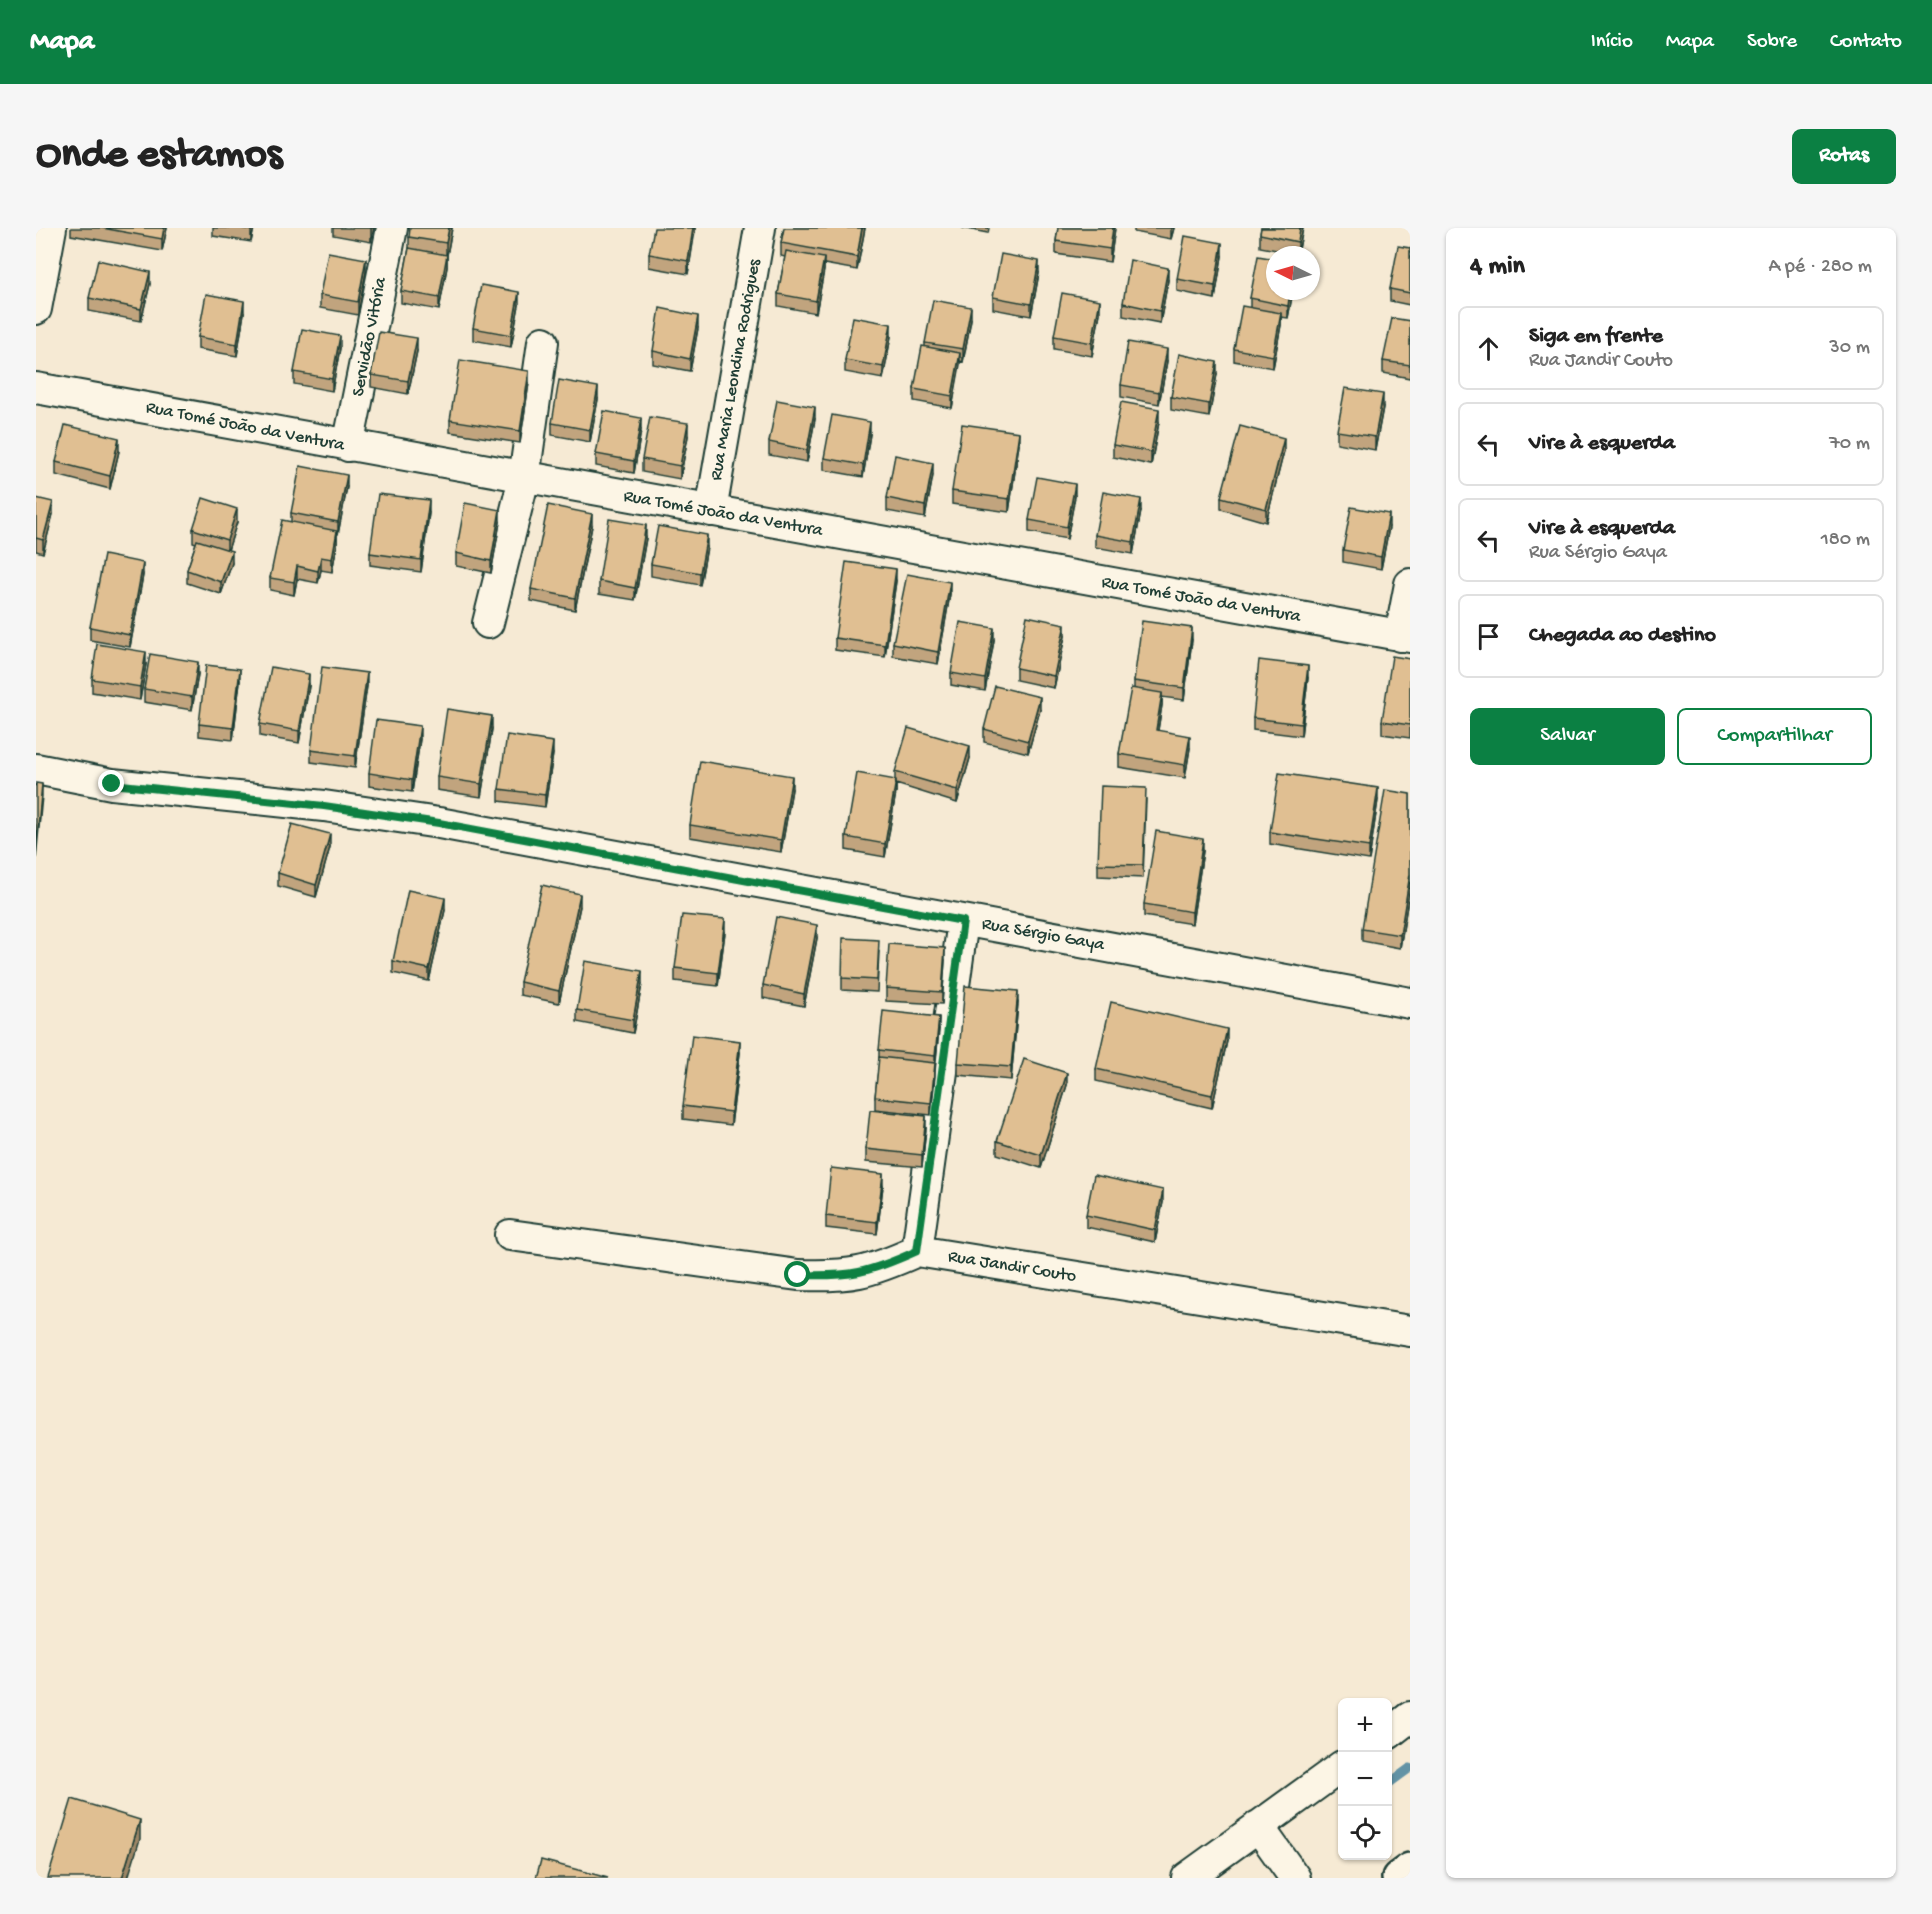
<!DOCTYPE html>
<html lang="pt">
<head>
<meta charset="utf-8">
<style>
	:root { --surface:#fff; --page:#f6f6f6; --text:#222; --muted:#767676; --line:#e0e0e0; --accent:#0b8043 }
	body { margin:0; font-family:"Gochi Hand",sans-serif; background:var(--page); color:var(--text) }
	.controls { position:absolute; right:18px; bottom:18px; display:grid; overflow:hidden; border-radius:9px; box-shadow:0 2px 4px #0004 }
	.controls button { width:54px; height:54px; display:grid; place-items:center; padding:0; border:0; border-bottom:2px solid var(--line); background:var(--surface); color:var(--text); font:30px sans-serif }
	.compass { position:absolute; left:1230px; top:18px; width:54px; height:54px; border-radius:50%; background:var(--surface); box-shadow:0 2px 4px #0004; rotate:275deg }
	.stop { position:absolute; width:18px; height:18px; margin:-14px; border:4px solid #0b8043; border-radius:50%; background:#fff }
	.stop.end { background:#0b8043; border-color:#fff; box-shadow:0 2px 6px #0008 }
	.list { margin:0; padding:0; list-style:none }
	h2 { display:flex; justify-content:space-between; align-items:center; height:78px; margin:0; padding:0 24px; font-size:26px }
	h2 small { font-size:20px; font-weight:400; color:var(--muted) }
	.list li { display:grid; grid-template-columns:39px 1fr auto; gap:18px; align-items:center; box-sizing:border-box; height:84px; margin:0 12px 12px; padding:0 12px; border:2px solid var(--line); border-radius:9px }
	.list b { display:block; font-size:22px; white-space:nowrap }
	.list p { margin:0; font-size:20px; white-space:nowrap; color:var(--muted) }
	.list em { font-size:20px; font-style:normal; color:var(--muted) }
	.actions { display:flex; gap:12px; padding:18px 24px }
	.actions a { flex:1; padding:14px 0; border:2px solid var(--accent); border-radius:9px; text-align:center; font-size:21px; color:var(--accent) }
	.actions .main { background:var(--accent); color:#fff }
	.icon { flex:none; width:33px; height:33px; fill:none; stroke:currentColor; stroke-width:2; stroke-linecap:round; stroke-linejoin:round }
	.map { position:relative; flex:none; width:1374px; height:1650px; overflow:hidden; border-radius:9px }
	header { display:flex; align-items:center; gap:36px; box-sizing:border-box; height:84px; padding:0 30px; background:var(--accent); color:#fff }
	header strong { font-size:28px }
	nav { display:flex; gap:33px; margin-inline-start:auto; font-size:21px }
	.intro { display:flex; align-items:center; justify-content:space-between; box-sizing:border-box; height:144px; padding:0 36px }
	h1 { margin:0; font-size:42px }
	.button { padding:15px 27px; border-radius:9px; background:var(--accent); color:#fff; font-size:21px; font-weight:700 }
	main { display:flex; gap:36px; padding:0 36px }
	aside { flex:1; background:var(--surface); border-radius:9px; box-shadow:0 2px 4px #0004 }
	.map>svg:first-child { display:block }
</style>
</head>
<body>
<header>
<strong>Mapa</strong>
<nav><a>Início</a><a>Mapa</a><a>Sobre</a><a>Contato</a></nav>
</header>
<div class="intro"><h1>Onde estamos</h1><a class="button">Rotas</a></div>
<main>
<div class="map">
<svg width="1374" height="1650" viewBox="0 0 1374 1650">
	<rect width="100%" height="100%" fill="#f6ead4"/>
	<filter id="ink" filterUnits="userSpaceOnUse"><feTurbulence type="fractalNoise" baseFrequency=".0167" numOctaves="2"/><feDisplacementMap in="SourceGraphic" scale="12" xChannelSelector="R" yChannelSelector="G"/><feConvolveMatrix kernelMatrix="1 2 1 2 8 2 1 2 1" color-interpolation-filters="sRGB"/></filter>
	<g filter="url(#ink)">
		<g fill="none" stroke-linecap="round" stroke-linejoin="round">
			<path stroke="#6393a5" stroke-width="9" d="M1352,1556L1374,1540"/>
			<defs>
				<path id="minor" d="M0,81L15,0
					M0,160L1374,409
					M312,218L356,0
					M675,283L724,0
					M452,395L488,250L507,114
					M1364,408L1374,356
					M0,541L76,556L288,578L403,595L1374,775
					M474,1007L762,1047C815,1049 832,1045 881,1023L1374,1103
					M881,1023L927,693
					M1352,1506L1374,1489
					M1222,1598L1259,1650
					M1151,1650L1306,1538"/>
				<path id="motorway" d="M1363,1650L1374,1642"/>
			</defs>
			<use href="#minor" stroke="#1f3d34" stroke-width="34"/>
			<use href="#motorway" stroke="#1f3d34" stroke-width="38"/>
			<use href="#minor" stroke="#fcf5e5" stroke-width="30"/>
			<use href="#motorway" stroke="#fcf5e5" stroke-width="33"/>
		</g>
		<path fill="#c1a47e" stroke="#1f3d34" stroke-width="1.5" d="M35,0H131L126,23L35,7Z
			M177,0H218L215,14L177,8Z
			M297,0H338L335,14L297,7Z
			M416,0L411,27V39L403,82L365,75V63L373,20V9Z
			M659,0L652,46L613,39V26Z
			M748,0H829L821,42L788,36V42L780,85L742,78V66L749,29L745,28V15Z
			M926,0H953L952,5Z
			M1022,0H1079L1074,34L1020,26V13Z
			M1098,0H1138L1135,11L1098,4Z
			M1225,0H1267L1262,26L1224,19V6Z
			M1374,20V77L1354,73V61Z
			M1186,28L1179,71L1141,63V51Z
			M330,44L322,87L284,80V67Z
			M1003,45L995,88L957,81V69Z
			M1132,52L1124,95L1087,88V75Z
			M114,56L105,93L53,83V70Z
			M1257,63L1252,90L1245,89V97L1237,140L1198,133V121L1214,79V70Z
			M483,77L475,119L437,112V100Z
			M208,85L201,128L162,121V109Z
			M1064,85L1056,128L1018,121V108Z
			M935,91L927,134L924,133L916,180L878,173V161L889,118V115Z
			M1374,93V150L1347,145V133Z
			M662,100L654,143L617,136V123Z
			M855,108L847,151L809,144V132Z
			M304,120L296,163L258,156V144Z
			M381,123L372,166L335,159V147Z
			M1131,133L1123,176L1085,169V157Z
			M1181,146L1173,189L1135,182V169Z
			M493,155L484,215L414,204V192Z
			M562,171L554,214L516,207V195Z
			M1347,179L1339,222L1301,215V203Z
			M779,191L771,234L733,227V214Z
			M1123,194L1115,237L1077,229V217Z
			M605,202L598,245L560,238V226Z
			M834,206L827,249L788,242V230Z
			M652,208L644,251L606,244V231Z
			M983,216L973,284L916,276V263Z
			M83,223L74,261L20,247V234Z
			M1248,223L1230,294L1185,281V269Z
			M897,247L889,290L851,283V270Z
			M311,259L302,306H301V316L296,344L285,342L282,355L261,351L258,367L234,362V350L255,294V285Z
			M1039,268L1031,311L993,304V292Z
			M0,270L17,286L7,325L0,323Z
			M1105,283L1097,326L1059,319V307Z
			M393,285L385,344L334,337V325Z
			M201,294L192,322L196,335L185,366L151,355V342L160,315L157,314V301Z
			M464,294L455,345L420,338V325Z
			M556,298L539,382L495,373V361Z
			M1353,299L1345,341L1307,334V322Z
			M610,310L599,372L563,366V353Z
			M671,319L664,357L615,348V336Z
			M107,347L94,419L54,412V399Z
			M860,353L849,429L799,422V410Z
			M914,366L902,436L857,428V415Z
			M1029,408L1018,460L980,452V440Z
			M958,412L949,463L915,457V445Z
			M1156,412L1148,472L1126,469V477L1122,502L1154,520L1149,550L1083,539V526L1098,460V453Z
			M1374,431V510L1346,506V493Z
			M110,436L104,472L56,464V451Z
			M162,446L156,482L108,474V461Z
			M1272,450L1265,508L1217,502V490Z
			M204,453L197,512L163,508V496Z
			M273,458L263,515L224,508V496Z
			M331,458L319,540L275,534V522Z
			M1004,482L992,525L948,514V501Z
			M456,501L445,569L401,562V549Z
			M384,511L376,564L333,558V545Z
			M517,526L509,579L463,573V561Z
			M934,530L921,575L860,556V564L849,629L810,622V609L859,552V544Z
			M756,561L745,624L654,609V597Z
			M1374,566V659L1364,720L1326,713V701Z
			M1110,572L1107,650L1062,648V636Z
			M1342,572L1333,632L1234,616V604Z
			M294,619L280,669L242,658V645Z
			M1167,623L1156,696L1108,688V676Z
			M544,678L523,775L484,767V754Z
			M409,682L393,753L357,745V733Z
			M689,704L682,758L639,753V740Z
			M781,710L768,778L727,770V757Z
			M843,724L841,764L806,762V750Z
			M909,732L906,776L850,773V760Z
			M606,756L597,805L541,794V782Z
			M982,775L975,852L922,847V835Z
			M903,801L895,887L839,881V869L843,833V822Z
			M1191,813L1176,880L1060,853V841Z
			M704,825L695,897L647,891V878Z
			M1031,857L1005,940L961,926V913Z
			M890,900L886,939L830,934V921Z
			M847,958L841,1006L790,1000V988Z
			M1127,974L1119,1014L1050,999V987Z"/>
		<path fill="#9d8666" stroke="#1f3d34" stroke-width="1.5" d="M128,0H131L126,23V11Z
			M215,0H218L215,14Z
			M335,0H338L335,14Z
			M413,0H416L411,27V39L403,82V70L410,27V15Z
			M657,0H659V3L652,46V33Z
			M826,0H829L821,42V29Z
			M1077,0H1079L1074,34V21Z
			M1135,0H1138L1135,11Z
			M1264,0H1267L1262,26V14Z
			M1186,15V28L1179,71V58Z
			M788,30V42L780,85V73Z
			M330,31V44L322,87V74Z
			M1003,33V45L995,88V76Z
			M1132,40V52L1124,95V83Z
			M114,44V56L105,93V81Z
			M1254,63H1257L1252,90V78Z
			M483,64V77L475,119V107Z
			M1064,72V85L1056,128V115Z
			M208,73V85L201,128V116Z
			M935,79V91L927,134V121Z
			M1245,85V97L1237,140V128Z
			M662,88V100L654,143V131Z
			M855,96V108L847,151V139Z
			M304,108V120L296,163V151Z
			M381,110V123L372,166V153Z
			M1131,121V133L1123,176V164Z
			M924,125V137L916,180V168Z
			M1181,134V146L1173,189V176Z
			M493,143V155L484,215V203Z
			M562,159V171L554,214V202Z
			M1347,166V179L1339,222V209Z
			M779,179V191L771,234V222Z
			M1123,181V194L1115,237V224Z
			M605,190V202L598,245V233Z
			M834,194V206L827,249V237Z
			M652,195V208L644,251V238Z
			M983,204V216L973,284V271Z
			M83,210V223L74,261V248Z
			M1248,210V223L1230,294V281Z
			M897,235V247L889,290V278Z
			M311,247V259L302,306V294Z
			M1039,256V268L1031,311V299Z
			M1105,271V283L1097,326V314Z
			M393,272V285L385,344V332Z
			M17,274V286L7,325V312Z
			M201,281V294L191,325V312Z
			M464,282V294L455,345V333Z
			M556,286V298L539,382V370Z
			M1353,286V299L1345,341V329Z
			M610,297V310L599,372V360Z
			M301,303V316L296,344V331Z
			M671,307V319L664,357V345Z
			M196,323V335L185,366V354Z
			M285,329V342L282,355V343Z
			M107,335V347L94,419V407Z
			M261,338V351L258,367V354Z
			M860,341V353L849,429V417Z
			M914,354V366L902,436V424Z
			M1029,396V408L1018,460V448Z
			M958,400V412L949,463V451Z
			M1156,400V412L1148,472V460Z
			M110,424V436L104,472V459Z
			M162,434V446L156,482V469Z
			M1272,438V450L1265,508V496Z
			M204,441V453L197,512V500Z
			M331,445V458L319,540V528Z
			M273,446V458L263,515V503Z
			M1126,465V477L1120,514V502Z
			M1004,469V482L992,525V513Z
			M456,488V501L445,569V556Z
			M384,498V511L376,564V552Z
			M1154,508V520L1149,550V537Z
			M517,514V526L509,579V567Z
			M934,518V530L921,575V562Z
			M756,548V561L745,624V612Z
			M860,552V564L849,629V616Z
			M6,556V568L0,632V620Z
			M1342,560V572L1333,632V619Z
			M294,606V619L280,669V657Z
			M1167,611V623L1156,696V684Z
			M1374,646V659L1364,720V707Z
			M544,666V678L523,775V763Z
			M409,670V682L393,753V741Z
			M689,691V704L682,758V745Z
			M781,697V710L768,778V766Z
			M909,720V732L906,776V764Z
			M606,743V756L597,805V792Z
			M982,763V775L975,852V839Z
			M903,789V801L899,840V828Z
			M1191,801V813L1176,880V867Z
			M704,813V825L695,897V884Z
			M899,835V848L895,887V875Z
			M1031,845V857L1005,940V927Z
			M890,888V900L886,939V927Z
			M847,946V958L841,1006V994Z
			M1127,962V974L1119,1014V1002Z
			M104,1592V1611L92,1650H86Z"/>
		<path fill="#e0bf92" stroke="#1f3d34" stroke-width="1.5" d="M66,0H128L126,11Z
			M204,0H215V2Z
			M374,0H413L410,15L373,9Z
			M618,0H657L652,33L613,26Z
			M748,0H826L821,29L745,15Z
			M1022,0H1077L1074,21L1020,13Z
			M1225,0H1264L1262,14L1224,6Z
			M1149,8L1186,15L1179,58L1141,51Z
			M1362,18L1374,20V65L1354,61Z
			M373,20L411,27L403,70L365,63Z
			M750,23L788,30L780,73L742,66Z
			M292,24L330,31L322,74L284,67Z
			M965,26L1003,33L995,76L957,69Z
			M1222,28L1239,31V63H1254L1252,78L1214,70Z
			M62,32L114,44L105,81L53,70Z
			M1094,32L1132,40L1124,83L1087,75Z
			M445,57L483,64L475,107L437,100Z
			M1026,65L1064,72L1056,115L1018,108Z
			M170,66L208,73L201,116L162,109Z
			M897,72L935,79L927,121L889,115Z
			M1206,78L1245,85L1237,128L1198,121Z
			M624,80L662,88L654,131L617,123Z
			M817,89L855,96L847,139L809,132Z
			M1356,90L1374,93V137L1347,133Z
			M266,101L304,108L296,151L258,144Z
			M343,104L381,110L372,153L335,147Z
			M1092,114L1131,121L1123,164L1085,157Z
			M886,118L924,125L916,168L878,161Z
			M1143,126L1181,134L1173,176L1135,169Z
			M424,132L493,143L484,203L414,192Z
			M523,152L562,159L554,202L516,195Z
			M1309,160L1347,166L1339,209L1301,203Z
			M741,172L779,179L771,222L733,214Z
			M1085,174L1123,181L1115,224L1077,217Z
			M568,183L605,190L598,233L560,226Z
			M796,187L834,194L827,237L788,230Z
			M614,189L652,195L644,238L606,231Z
			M926,196L983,204L973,271L916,263Z
			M29,197L83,210L74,248L20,234Z
			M1204,198L1248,210L1230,281L1185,269Z
			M859,227L897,235L889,278L851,270Z
			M264,238L311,247L302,294L255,285Z
			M1001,249L1039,256L1031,299L993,292Z
			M1067,264L1105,271L1097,314L1059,307Z
			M342,266L393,272L385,332L334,325Z
			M0,270L17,274L7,312L0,310Z
			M167,270L201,281L191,312L157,301Z
			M429,275L464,282L455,333L420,325Z
			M512,277L556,286L539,370L495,361Z
			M1315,279L1353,286L1345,329L1307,322Z
			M573,291L610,297L599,360L563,353Z
			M246,292L301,303L296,331L285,329L282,343L261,338L258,354L234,350Z
			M622,298L671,307L664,345L615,336Z
			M161,312L196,323L185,354L151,342Z
			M68,327L107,335L94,407L54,399Z
			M810,334L860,341L849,417L799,410Z
			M871,346L914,354L902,424L857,415Z
			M991,388L1029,396L1018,448L980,440Z
			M1106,393L1156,400L1148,460L1098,453Z
			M924,394L958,400L949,451L915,445Z
			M61,416L110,424L104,459L56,451Z
			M114,426L162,434L156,469L108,461Z
			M1356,428L1374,431V497L1346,493Z
			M1223,432L1272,438L1265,496L1217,490Z
			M170,437L204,441L197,500L163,496Z
			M235,439L273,446L263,503L224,496Z
			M286,439L331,445L319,528L275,522Z
			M959,458L1004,469L992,513L948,501Z
			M1095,460L1126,465L1120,502L1154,508L1149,537L1083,526Z
			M411,481L456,488L445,556L401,549Z
			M340,492L384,498L376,552L333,545Z
			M872,500L934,518L921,562L859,544Z
			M471,507L517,514L509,567L463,561Z
			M664,533L756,548L745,612L654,597Z
			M821,545L860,552L849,616L810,609Z
			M1243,545L1342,560L1333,619L1234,604Z
			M0,555L6,556L0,620Z
			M1065,558L1110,560L1107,637L1062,636Z
			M1349,562L1374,566V646L1364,707L1326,701Z
			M256,596L294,606L280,657L242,645Z
			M1120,603L1167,611L1156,684L1108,676Z
			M506,657L544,666L523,763L484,754Z
			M372,662L409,670L393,741L357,733Z
			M646,687L689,691L682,745L639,740Z
			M740,689L781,697L768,766L727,757Z
			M807,710L843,712L841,752L806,750Z
			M853,716L909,720L906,764L850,760Z
			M549,733L606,743L597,792L541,782Z
			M929,758L982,763L975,839L922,835Z
			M1075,774L1191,801L1176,867L1060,841Z
			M847,783L903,789L899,828L843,822Z
			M656,807L704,813L695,884L647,878Z
			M843,829L899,835L895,875L839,869Z
			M988,831L1031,845L1005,927L961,913Z
			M834,882L890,888L886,927L830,921Z
			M795,940L847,946L841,994L790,988Z
			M1058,947L1127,962L1119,1002L1050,987Z
			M36,1571L104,1592L86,1650H12Z
			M505,1632L572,1650H500Z"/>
	</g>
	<g fill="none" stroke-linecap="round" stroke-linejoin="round" filter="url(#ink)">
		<path stroke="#0b8043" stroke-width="8" d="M76,556L288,578L403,595L927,693L881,1023C832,1045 815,1049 762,1047"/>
	</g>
	<g text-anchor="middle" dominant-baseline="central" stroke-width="6" stroke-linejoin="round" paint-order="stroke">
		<g font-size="18" fill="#1f3d34" stroke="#fcf5e5">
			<text transform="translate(334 109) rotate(-79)">Servidão Vitória</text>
			<text transform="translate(700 142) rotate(-80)">Rua Maria Leondina Rodrigues</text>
			<text transform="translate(209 199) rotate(11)">Rua Tomé João da Ventura</text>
			<text transform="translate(687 286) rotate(10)">Rua Tomé João da Ventura</text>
			<text transform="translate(1165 372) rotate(10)">Rua Tomé João da Ventura</text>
			<text transform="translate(1007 707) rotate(10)">Rua Sérgio Gaya</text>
			<text transform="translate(976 1039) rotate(9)">Rua Jandir Couto</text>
		</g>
	</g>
</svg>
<div class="controls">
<button>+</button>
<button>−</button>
<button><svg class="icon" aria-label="locate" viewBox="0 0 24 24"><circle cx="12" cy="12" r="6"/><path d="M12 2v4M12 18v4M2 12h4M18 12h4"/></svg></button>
</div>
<svg class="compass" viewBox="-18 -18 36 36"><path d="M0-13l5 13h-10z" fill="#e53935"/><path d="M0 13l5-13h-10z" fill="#767676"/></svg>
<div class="stop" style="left:762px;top:1047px"></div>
<div class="stop end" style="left:76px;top:556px"></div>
</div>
<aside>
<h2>4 min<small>A pé · 280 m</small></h2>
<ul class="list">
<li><svg class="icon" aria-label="ahead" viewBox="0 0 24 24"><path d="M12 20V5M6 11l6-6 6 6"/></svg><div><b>Siga em frente</b><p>Rua Jandir Couto</p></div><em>30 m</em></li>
<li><svg class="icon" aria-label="left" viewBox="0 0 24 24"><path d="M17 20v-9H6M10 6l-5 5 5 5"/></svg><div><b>Vire à esquerda</b></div><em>70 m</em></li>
<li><svg class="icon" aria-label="left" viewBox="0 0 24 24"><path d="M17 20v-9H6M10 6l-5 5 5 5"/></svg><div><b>Vire à esquerda</b><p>Rua Sérgio Gaya</p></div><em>180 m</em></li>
<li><svg class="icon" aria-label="arrive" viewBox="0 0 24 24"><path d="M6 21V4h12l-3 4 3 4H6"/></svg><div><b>Chegada ao destino</b></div></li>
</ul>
<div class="actions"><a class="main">Salvar</a><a>Compartilhar</a></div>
</aside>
</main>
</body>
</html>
